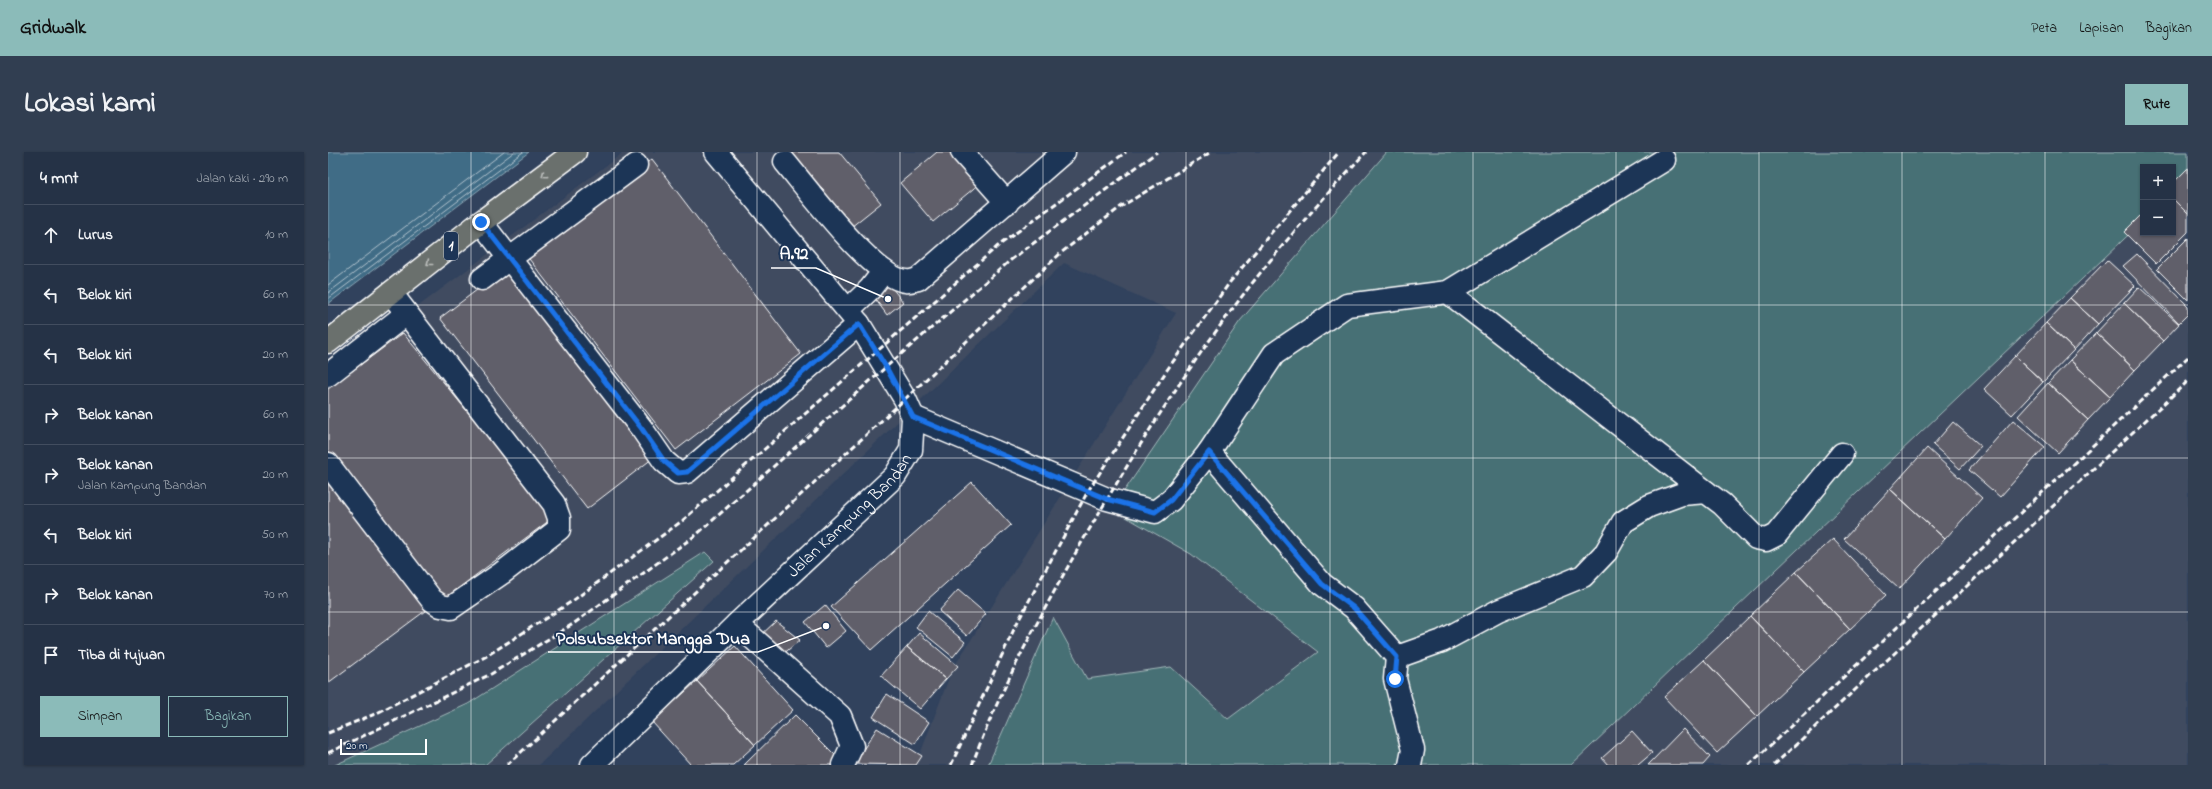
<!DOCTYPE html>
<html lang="id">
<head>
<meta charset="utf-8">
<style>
	:root { --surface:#253246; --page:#313e51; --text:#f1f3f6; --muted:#a3aab3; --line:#424d5f; --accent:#8bbbb9 }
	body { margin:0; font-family:"Indie Flower",sans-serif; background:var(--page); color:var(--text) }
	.controls { position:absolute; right:12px; top:12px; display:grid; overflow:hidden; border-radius:0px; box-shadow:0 1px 3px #0004 }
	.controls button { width:36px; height:36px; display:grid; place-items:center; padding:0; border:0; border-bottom:1px solid var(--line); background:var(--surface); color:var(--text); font:20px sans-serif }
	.scale { position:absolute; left:12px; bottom:10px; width:87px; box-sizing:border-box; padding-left:4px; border:2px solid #fff; border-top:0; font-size:11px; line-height:14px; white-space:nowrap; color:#fff; -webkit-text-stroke:3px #1d3557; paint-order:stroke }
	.stop { position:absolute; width:12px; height:12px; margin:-9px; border:3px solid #1a73e8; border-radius:50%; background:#fff }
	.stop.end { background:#1a73e8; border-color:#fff; box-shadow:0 1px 4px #0008 }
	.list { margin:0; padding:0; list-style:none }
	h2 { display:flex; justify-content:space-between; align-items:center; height:52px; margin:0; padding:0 16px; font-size:17px }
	h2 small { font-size:13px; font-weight:400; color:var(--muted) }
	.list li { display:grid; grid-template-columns:26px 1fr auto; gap:12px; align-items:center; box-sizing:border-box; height:60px; padding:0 16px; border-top:1px solid var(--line) }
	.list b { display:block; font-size:15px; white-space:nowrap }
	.list p { margin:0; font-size:13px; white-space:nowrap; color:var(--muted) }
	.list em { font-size:13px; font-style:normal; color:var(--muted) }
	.actions { display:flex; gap:8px; padding:12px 16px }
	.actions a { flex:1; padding:9px 0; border:1px solid var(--accent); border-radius:0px; text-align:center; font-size:14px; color:var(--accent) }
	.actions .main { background:var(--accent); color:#111 }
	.icon { flex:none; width:22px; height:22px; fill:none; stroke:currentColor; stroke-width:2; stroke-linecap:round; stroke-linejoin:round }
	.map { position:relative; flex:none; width:1860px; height:613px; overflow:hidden; border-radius:0px }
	header { display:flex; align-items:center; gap:24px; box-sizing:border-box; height:56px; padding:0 20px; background:var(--accent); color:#111 }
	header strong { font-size:19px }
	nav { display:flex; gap:22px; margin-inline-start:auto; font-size:14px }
	.intro { display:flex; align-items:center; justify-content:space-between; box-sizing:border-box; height:96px; padding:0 24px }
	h1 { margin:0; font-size:28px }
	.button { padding:10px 18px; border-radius:0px; background:var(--accent); color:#111; font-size:14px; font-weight:700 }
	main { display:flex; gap:24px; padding:0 24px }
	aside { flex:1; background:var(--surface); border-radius:0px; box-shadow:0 1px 3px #0004 }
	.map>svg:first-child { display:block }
</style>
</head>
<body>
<header>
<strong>Gridwalk</strong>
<nav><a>Peta</a><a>Lapisan</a><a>Bagikan</a></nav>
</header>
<div class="intro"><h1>Lokasi kami</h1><a class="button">Rute</a></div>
<main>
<aside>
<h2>4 mnt<small>Jalan kaki · 290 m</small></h2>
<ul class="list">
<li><svg class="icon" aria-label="ahead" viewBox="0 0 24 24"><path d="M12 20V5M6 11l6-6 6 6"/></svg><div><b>Lurus</b></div><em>10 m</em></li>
<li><svg class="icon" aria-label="left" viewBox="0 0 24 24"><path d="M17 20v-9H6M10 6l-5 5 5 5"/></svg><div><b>Belok kiri</b></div><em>60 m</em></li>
<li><svg class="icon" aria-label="left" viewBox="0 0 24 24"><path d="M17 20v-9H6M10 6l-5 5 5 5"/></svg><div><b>Belok kiri</b></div><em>20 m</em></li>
<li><svg class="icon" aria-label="right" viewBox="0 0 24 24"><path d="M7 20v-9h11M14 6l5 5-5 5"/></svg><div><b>Belok kanan</b></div><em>60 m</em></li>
<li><svg class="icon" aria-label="right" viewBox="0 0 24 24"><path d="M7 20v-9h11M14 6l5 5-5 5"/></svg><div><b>Belok kanan</b><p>Jalan Kampung Bandan</p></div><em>20 m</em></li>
<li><svg class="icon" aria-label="left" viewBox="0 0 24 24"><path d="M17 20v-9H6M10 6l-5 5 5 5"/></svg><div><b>Belok kiri</b></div><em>50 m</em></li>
<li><svg class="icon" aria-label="right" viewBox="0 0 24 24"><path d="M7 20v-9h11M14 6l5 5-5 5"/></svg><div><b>Belok kanan</b></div><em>70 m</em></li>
<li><svg class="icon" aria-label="arrive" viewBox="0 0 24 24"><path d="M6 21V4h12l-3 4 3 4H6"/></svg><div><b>Tiba di tujuan</b></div></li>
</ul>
<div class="actions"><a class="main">Simpan</a><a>Bagikan</a></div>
</aside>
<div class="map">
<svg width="1860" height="613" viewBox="0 0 1860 613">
	<rect width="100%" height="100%" fill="#31425d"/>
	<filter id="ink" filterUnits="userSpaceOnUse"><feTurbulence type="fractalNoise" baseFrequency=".025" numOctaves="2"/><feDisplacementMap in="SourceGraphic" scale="8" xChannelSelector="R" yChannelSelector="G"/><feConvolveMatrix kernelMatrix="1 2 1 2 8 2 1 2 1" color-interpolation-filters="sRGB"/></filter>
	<g filter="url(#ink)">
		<path fill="#3f4b61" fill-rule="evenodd" d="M296,0H1860V613H588L624,518L848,161L736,111L211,613H0V222ZM1815,15H1845V81H1815Z"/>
		<path fill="#477075" stroke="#a3b8ba" d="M1059,0H1860V27L1845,41V15H1815V69L1243,613H660L725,465L759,527L843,515L900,567L990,500L863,402L784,357L912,169Z
			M377,400L386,409L157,613H7L140,552Z"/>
		<path fill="#406c86" stroke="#8ca7b6" d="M0,0H201L0,152Z"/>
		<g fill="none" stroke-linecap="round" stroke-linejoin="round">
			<path stroke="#b3c4cf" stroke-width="1" d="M0,133L176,0
				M0,141L186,0
				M0,147L195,0"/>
		</g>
		<path fill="#615f6b" stroke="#fff" d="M463,0H511L553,51L523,75Z
			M609,0H625L651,32L605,70L572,31Z
			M324,7L473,202L348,298L198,103Z
			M1860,16V62L1845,47V31Z
			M1845,47L1860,62V80L1828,112L1796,80L1815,61V81H1845Z
			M1860,86V148L1829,117Z
			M1809,102L1860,154V162L1851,171L1795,114Z
			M1779,108L1807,134L1770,172L1742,146Z
			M183,112L329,303L259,357L112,166Z
			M561,132L575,150L559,163L545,144Z
			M1811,135L1851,172L1835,189L1796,151Z
			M1742,146L1770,172L1746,198L1718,171Z
			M1796,151L1835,189L1807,218L1768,181Z
			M1718,171L1746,198L1715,230L1687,204Z
			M75,181L226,365L113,449L0,298V237Z
			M1768,181L1807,218L1782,245L1742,208Z
			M1687,204L1715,230L1684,263L1656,237Z
			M1742,208L1782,245L1760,268L1720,231Z
			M1720,231L1760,268L1730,301L1690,264Z
			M1685,268L1717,295L1672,345L1641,318Z
			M1625,270L1653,294L1632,317L1605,293Z
			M1599,296L1654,346L1617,387L1562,337Z
			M0,321L101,456L0,531Z
			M644,330L683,373L543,498L503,455Z
			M1562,337L1617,387L1571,437L1516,387Z
			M1505,387L1558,443L1522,477L1468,420Z
			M1468,420L1522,477L1476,520L1422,464Z
			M630,438L658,462L639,484L611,459Z
			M497,453L518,479L498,496L477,470Z
			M600,459L637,490L625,505L588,475Z
			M1422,464L1476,520L1429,564L1376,508Z
			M448,469L472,488L454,503L430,486Z
			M591,481L630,514L618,527L579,495Z
			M407,494L465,558L427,593L369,529Z
			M579,495L618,527L592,557L553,524Z
			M1376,508L1429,564L1389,601L1336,545Z
			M369,529L427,593L405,613H363L324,570Z
			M559,542L601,570L587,592L545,565Z
			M467,563L511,607L504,613H416Z
			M549,576L594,604L588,613L526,612Z
			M1355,577L1382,605L1375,613H1320Z
			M1304,579L1324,601L1310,613H1280L1274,606Z"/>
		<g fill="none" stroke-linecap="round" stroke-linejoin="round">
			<defs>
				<g id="minor">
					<path d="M634,0L679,51"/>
					<path d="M457,10C479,36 546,127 578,129C582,130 586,128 590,127L736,0"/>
					<path d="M153,70L314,277L336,309L350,321L359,320L531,172"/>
					<path d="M154,127L308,13"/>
					<path d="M1120,140L1378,340"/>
					<path d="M520,158L542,137L556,119"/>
					<path d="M0,223L78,162"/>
					<path d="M585,265L779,347L827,360L843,348L881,300L946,202L1019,153L1120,140L1336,8"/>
					<path d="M881,300L994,432L1026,456L1069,505L1067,527L1085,598L1082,613"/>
					<path d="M0,312L104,448L113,454L123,456L174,421L231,377V366L226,352L63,141"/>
					<path d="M409,472L512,564L524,594L515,613"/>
					<path d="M1069,505L1114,489L1170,459L1255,424L1278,400L1295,370L1321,354L1354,342L1378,340L1394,352L1428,386L1438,388L1448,383L1514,302"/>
					<path id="s1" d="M264,613L409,472L567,324L583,298L585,265L577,247L531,172L388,0"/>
				</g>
				<path id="highway" d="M0,190L153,70L247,0"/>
			</defs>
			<use href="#minor" stroke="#fff" stroke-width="25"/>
			<use href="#highway" stroke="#fff" stroke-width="25"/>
			<use href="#minor" stroke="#1d3557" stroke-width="22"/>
			<use href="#highway" stroke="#6b706d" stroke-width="22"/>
			<path stroke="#fff" stroke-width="3" stroke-dasharray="6 3" stroke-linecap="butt" d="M0,581L47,562L157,505L243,450L354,369L670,94L798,0
				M0,601L163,522L245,472L368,383L558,215L684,107L829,0
				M179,613L577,247L734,100L794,54L883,0
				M623,613L688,473L760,339L839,218L902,130L1011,0
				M644,613C671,539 712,464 751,395C797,316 845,237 900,163C942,106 989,52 1038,0
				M1421,613L1860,205
				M1446,613L1860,229"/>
		</g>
		<defs><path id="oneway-chevron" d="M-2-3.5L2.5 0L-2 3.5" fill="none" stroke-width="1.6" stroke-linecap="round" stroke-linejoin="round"/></defs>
		<g stroke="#bcbfbd">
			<use href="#oneway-chevron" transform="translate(216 23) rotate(143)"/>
			<use href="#oneway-chevron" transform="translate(101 111) rotate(142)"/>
		</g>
	</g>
	<g fill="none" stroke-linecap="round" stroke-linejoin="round" filter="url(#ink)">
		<path stroke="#1a73e8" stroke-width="5" d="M153,70L314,277L336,309L350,321L359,320L531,172L558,215L585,265L779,347L827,360L843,348L881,300L994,432L1026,456L1069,505L1067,527"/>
	</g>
	<path fill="none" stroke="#fff" stroke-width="1" stroke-opacity="0.55" d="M143,0V613M286,0V613M429,0V613M572,0V613M715,0V613M858,0V613M1002,0V613M1145,0V613M1288,0V613M1431,0V613M1574,0V613M1717,0V613M0,153H1860M0,306H1860M0,460H1860"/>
	<g text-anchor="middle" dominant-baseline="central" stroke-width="4" stroke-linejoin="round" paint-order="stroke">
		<rect fill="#1d3557" stroke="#bbc2cd" stroke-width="1" x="116" y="80" width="14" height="28" rx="3"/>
		<g font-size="16" font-weight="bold" fill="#fff">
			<text x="123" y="94">1</text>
		</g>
		<g font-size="17" fill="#fff" stroke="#1d3557">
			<text stroke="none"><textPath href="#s1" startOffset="359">Jalan Kampung Bandan</textPath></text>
		</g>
	</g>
	<path fill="none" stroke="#fff" stroke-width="1.5" d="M560 147L488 116H443M498 474L430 500H220"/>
	<g fill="#fff" stroke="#1d3557" stroke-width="1.5">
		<circle cx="560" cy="147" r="4"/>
		<circle cx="498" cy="474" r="4"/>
	</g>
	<g font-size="18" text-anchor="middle" font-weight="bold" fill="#fff" stroke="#1d3557" stroke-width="4" stroke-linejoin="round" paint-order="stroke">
		<text x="466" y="107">A.92</text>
		<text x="325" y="492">Polsubsektor Mangga Dua</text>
	</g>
</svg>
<div class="controls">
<button>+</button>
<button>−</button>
</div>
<div class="scale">20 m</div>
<div class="stop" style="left:1067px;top:527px"></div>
<div class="stop end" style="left:153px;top:70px"></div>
</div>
</main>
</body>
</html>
